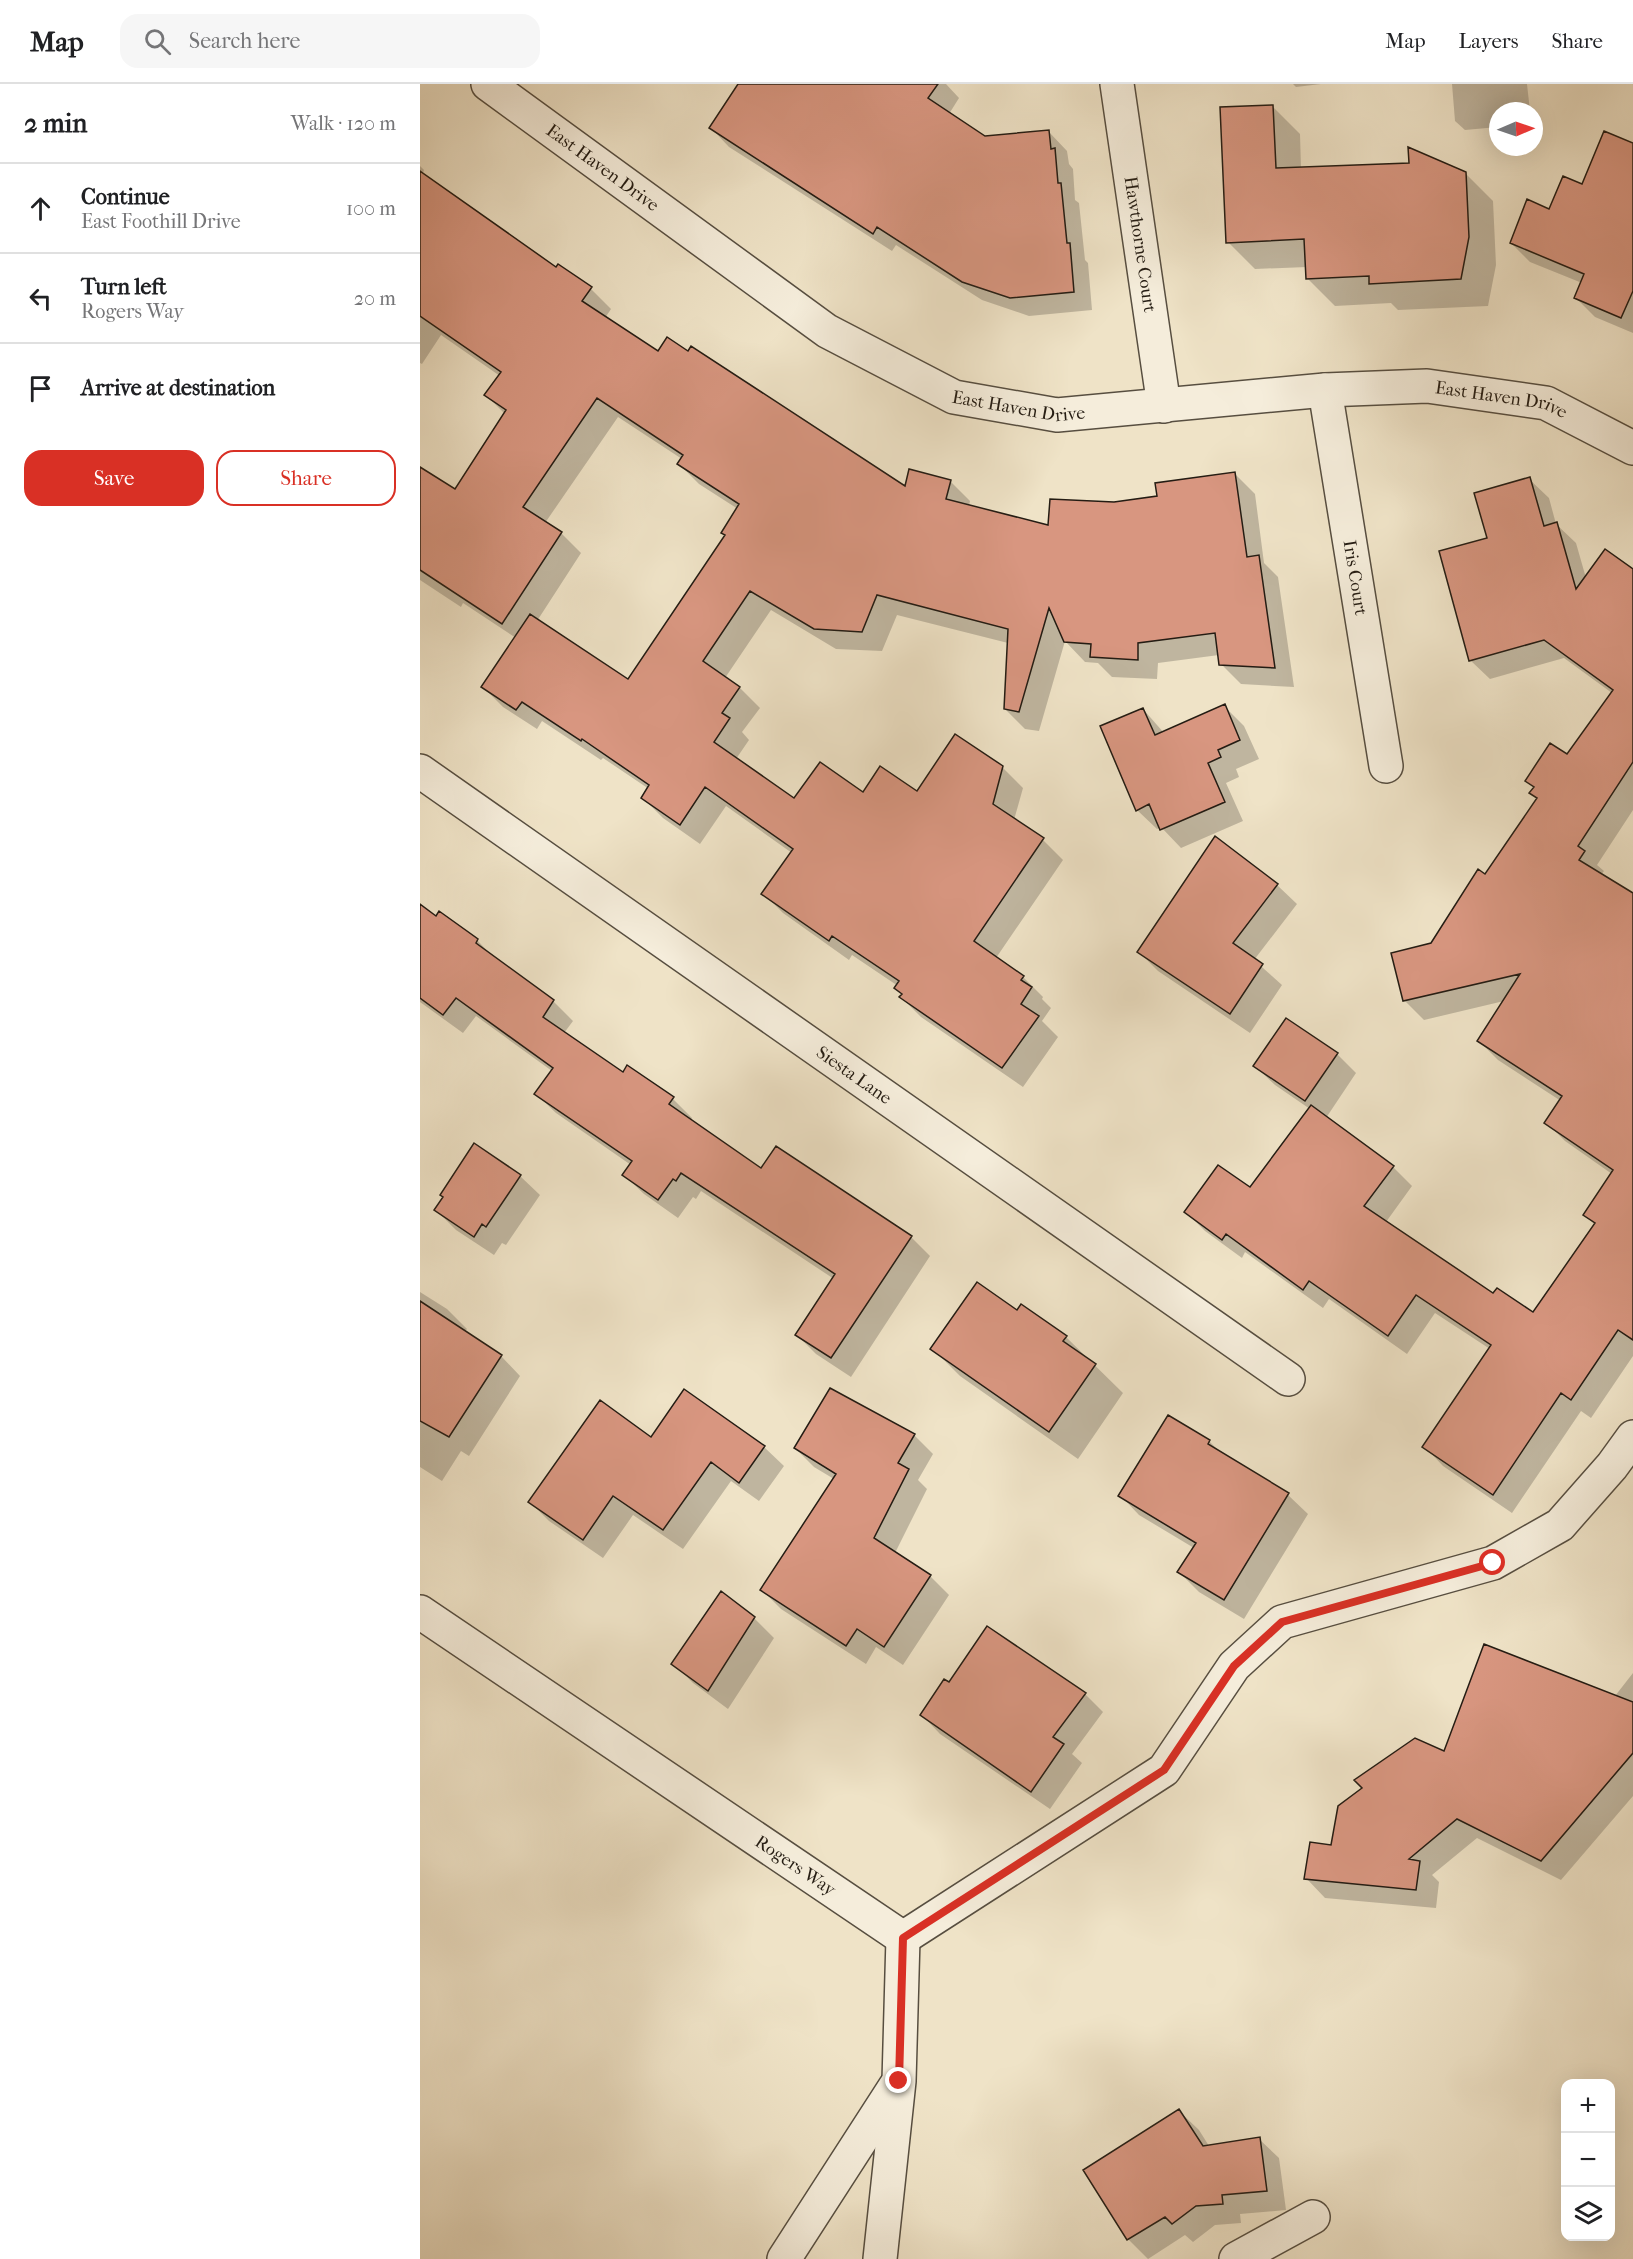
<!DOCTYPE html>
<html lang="en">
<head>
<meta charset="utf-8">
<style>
	:root { --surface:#fff; --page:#f6f6f6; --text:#202124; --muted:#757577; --line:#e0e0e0; --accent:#d93025 }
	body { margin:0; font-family:"IM FELL French Canon",serif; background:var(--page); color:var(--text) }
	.controls { position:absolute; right:18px; bottom:18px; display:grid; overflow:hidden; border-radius:12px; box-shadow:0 6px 24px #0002 }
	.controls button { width:54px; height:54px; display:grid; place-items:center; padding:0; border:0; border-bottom:2px solid var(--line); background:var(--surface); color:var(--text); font:30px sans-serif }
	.compass { position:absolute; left:1069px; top:18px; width:54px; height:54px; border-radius:50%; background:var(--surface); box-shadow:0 6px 24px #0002; rotate:88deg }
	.stop { position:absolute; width:18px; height:18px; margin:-14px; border:4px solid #d93025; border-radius:50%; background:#fff }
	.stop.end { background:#d93025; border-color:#fff; box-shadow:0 2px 6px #0008 }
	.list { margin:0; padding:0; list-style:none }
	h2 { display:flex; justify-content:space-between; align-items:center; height:78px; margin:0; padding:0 24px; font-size:26px }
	h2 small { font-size:20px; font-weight:400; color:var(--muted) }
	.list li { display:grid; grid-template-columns:39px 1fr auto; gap:18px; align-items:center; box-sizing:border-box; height:90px; padding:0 24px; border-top:2px solid var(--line) }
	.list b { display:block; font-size:22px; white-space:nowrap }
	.list p { margin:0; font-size:20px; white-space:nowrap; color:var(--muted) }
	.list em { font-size:20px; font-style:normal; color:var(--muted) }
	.actions { display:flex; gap:12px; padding:18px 24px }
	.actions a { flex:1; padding:14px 0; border:2px solid var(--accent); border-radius:18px; text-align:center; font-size:21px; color:var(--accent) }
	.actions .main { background:var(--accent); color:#fff }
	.icon { flex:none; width:33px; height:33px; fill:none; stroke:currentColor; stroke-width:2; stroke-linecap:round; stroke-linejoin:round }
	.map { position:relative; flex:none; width:1213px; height:2175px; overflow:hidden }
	header { display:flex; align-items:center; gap:36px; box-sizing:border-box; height:84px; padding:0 30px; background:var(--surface); border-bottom:2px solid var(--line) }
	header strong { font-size:28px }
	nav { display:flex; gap:33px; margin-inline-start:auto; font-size:21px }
	.search { width:420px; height:54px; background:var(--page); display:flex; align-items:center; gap:15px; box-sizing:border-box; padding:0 21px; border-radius:18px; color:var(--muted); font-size:22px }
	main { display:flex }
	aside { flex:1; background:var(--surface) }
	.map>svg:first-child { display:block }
</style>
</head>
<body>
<header>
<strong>Map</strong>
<div class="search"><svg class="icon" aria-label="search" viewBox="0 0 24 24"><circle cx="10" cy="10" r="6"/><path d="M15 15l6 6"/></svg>Search here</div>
<nav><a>Map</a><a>Layers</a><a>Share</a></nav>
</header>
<main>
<aside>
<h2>2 min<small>Walk · 120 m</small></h2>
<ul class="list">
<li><svg class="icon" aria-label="ahead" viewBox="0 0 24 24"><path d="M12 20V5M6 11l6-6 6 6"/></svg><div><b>Continue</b><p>East Foothill Drive</p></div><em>100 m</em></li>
<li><svg class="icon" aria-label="left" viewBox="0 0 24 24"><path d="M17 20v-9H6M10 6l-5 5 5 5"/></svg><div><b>Turn left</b><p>Rogers Way</p></div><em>20 m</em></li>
<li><svg class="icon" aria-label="arrive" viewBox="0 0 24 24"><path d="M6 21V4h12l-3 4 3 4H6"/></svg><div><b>Arrive at destination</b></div></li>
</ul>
<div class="actions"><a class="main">Save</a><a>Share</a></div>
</aside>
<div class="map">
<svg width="1213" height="2175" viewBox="0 0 1213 2175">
	<rect width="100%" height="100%" fill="#efe3c7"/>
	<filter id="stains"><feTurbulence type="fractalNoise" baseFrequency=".00333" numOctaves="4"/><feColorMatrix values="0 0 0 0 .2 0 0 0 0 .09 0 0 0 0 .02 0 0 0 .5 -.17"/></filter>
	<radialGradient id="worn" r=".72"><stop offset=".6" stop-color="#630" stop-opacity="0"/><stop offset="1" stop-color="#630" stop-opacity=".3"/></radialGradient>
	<path fill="#0003" fill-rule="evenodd" d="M320,0H526L539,14L529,30L565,54L629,48L647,67L649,80L653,85L655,116L659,119L665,176L668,179L672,226L609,232L562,216L476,161L472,167L309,63L291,44Z
		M873,0H901L876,3Z
		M1032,0H1107L1110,27H1078V43L1045,46L1035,37Z
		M852,22L880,50L881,85L1045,89L1073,117L1076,181L1068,222L978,226L971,219L915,222L887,194V183L835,185L808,158Z
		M1185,49L1213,60V249L1175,233L1156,214L1162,199L1110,178L1091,159L1163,102Z
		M0,82L4,86L3,89L42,118L136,185L139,182L171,205L191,225L185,234L239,269L486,404L530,397L550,417L549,422L630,443L694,419L738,413L815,390L835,410L844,479L858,493L874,603L821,600L801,580L799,571L738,579L737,595L692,593L678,579L665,578L645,557L619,647L605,645L585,625L588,559L477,531L462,567L416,565L351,526L305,594L320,604L340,624L322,648L329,656L316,675L374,716L443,710L497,709L582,683L603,704L594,736L623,756L643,776L576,874L603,893L623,913L622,915L631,924L622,937L638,953L603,1003L501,933L481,913L483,911L478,902L432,871L429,876L363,829L343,809L372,769L306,722L280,760L243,734L223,714L229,705L183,674L181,676L122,637L117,645L83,623L63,603L96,554L43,519L41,523L0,496V385L35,407L85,330L66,311L80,292L21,251L2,280L0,279ZM198,333L262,375L259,380L279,400L318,425L303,449L306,452L209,597L117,537L161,469L141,449L125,439Z
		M1109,395L1129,414L1136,440L1156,459L1166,494L1185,467L1213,487V726L1177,781L1184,787L1181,791L1213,811V1272L1171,1334L1161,1327L1092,1429L1023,1382L1004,1362L1070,1265L1015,1229L987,1270L909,1215L903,1224L825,1168L822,1174L785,1147L766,1128L830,1106L890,1025L855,1001L835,982L917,970L936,989L906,1034L973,1083L992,1102L966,1138L1074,1211L1113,1230L1175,1141L1165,1131L1192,1090L1145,1057L1126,1038L1141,1017L1078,976L1059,957L1084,917L1004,936L985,917L973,870L1012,860L1066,792L1118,716L1111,709L1114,704L1107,697L1148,672L1192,609L1144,574L1070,595L1050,576L1069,455Z
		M804,622L824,642L839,675L816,685L819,693L806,699L823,737L761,764L741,743L737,745L717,726L723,625L744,649Z
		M857,801L877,820L834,876L862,901L830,949L738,887L718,867Z
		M0,822L17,834L57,856L76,876L133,917L153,937L144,949L203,990L208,983L253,1015L272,1034L271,1037L341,1086L491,1153L510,1172L431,1293L396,1270L377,1251L414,1195L281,1107L276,1115L273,1113L258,1134L224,1110L204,1091L211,1081L136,1029L116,1010L132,987L56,932L43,949L0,918Z
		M100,1092L120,1111L86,1161L82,1159L74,1171L36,1146L16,1126Z
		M0,1208L27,1225L47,1245L44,1248L81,1272L100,1292L49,1372L41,1367L22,1397L0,1383Z
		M597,1228L646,1253L703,1309L658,1375L540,1292L512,1264Z
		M494,1351L513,1370L498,1396L507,1405L475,1469L510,1492L529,1511L483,1581L456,1563L446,1580L361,1525L342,1506L414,1395L394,1383L375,1364Z
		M232,1355L344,1363L364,1382L339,1417L311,1397L263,1465L213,1431L183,1474L129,1437L110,1418Z
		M789,1357L801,1369L868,1411L888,1430L824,1535L779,1508L759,1488L774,1464L719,1431L700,1411Z
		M301,1510L334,1534L354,1554L308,1625L273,1599L253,1579Z
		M1213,1589V1712L1141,1796L1057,1754L1012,1791L1019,1798L1016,1824L905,1814L886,1794L912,1763L1024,1669L1195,1612Z
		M529,1600L665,1610L683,1628L652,1670L662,1679L630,1725L520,1650L502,1631Z
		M759,2027L779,2046L789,2062L839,2055L859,2074L866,2126L820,2130L821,2139L795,2141L773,2158L765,2151L728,2175L708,2155L665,2087Z"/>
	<path fill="#d89680" stroke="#241c13" stroke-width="1.5" d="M318,0H518L508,14L565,52L629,46L631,65L635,64L638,99H641L647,159H650L654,208L590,214L542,198L457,143L453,150L289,44Z
		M853,21L856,84L989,79L988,63L1046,88L1049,153L1041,195L949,200V192L886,195L884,155L806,159L800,23Z
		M1184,47L1213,59V207L1201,234L1154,214L1164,190L1090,159L1107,115L1129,125L1143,92L1162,100Z
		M0,87L136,183L138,180L172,203L162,217L238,267L247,253L268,267L271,262L485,402L489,385L531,396L526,415L628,441L630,415L694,418L737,412L735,399L815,388L827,473L839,471L855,584L799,581L795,549L718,559V576L670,573L671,560L644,558L629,524L599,628L584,625L588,545L457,511L442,548L394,545L330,507L283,577L320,603L302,629L310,634L294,658L374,714L400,678L443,708L460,682L497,707L535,650L583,682L573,720L624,754L554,857L604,892L601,896L612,903L601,920L619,932L582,984L479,913L482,910L474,904L479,897L412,852L409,857L341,810L373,765L285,703L260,741L221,714L229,701L162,655L161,657L102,618L96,626L61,603L110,530L208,595L305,451L301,449L319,420L257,380L263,371L177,314L103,423L142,448L82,540L0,486V383L35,405L86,326L64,311L81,288L0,232Z
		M1110,393L1124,442L1137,438L1156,505L1185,465L1213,485V678L1158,762L1165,767L1159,776L1213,809V1256L1198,1246L1151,1316L1141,1309L1073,1411L1002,1363L1071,1261L996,1211L968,1252L889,1197L883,1206L806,1150L802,1156L764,1128L798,1081L830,1103L891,1021L974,1082L944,1122L1073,1209L1077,1204L1113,1228L1175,1139L1163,1131L1193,1086L1124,1039L1142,1012L1057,957L1100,890L983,917L971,869L1011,859L1058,785L1065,790L1117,714L1109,709L1114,703L1105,697L1130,659L1147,670L1193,606L1124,556L1049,577L1019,467L1067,454L1054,409Z
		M805,620L820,656L798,666L801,673L788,679L805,718L740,746L729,720L716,727L680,642L723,624L735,651Z
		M795,752L858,800L813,859L843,880L810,930L717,868Z
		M0,820L16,832L19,827L58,855L56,859L134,916L123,933L203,988L207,981L254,1013L249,1020L341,1084L356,1062L492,1152L411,1274L375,1251L415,1190L261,1089L256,1097L253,1095L238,1116L202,1091L212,1077L114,1010L133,984L36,914L23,931L0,914Z
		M866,934L918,969L885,1017L833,982Z
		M54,1059L101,1091L66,1143L62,1140L54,1153L14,1126L23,1113L20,1111Z
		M557,1198L597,1226L601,1220L647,1252L643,1257L676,1280L629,1348L510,1265Z
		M0,1217L82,1271L29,1353L0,1337Z
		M410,1304L495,1350L478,1379L489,1385L454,1454L511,1491L464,1563L437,1545L426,1562L340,1506L416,1390L374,1364Z
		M264,1305L345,1362L319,1399L291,1378L243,1446L193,1412L163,1456L108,1418L180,1316L231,1353Z
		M748,1331L790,1356L788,1360L869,1409L804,1516L757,1488L776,1459L698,1412Z
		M301,1507L335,1533L288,1607L251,1580Z
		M567,1542L666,1609L633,1653L644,1660L611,1708L500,1631L524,1595L529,1598Z
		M1064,1560L1213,1618V1669L1121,1777L1037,1735L989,1775L1000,1777L996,1806L884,1795L890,1758L911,1761L918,1722L942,1704L934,1696L995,1654L1024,1667Z
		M759,2025L783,2062L840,2053L847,2107L802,2111L803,2120L776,2122L752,2140L745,2133L707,2156L663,2086Z"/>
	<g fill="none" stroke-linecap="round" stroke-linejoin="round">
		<defs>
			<g id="minor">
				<path id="s1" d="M68,0L407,247L534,313L637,331L905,306L1007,302L1126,319L1213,364"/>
				<path id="s2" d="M697,0L744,322"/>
				<path id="s3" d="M905,306L966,682"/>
				<path id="s4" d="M0,687L868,1295"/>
				<path id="s5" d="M0,1528L483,1854"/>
				<path d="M483,1854L744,1686L814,1582L862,1538L1073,1479L1140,1441L1192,1382L1213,1353"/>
				<path d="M364,2175L475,2003"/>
				<path d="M460,2175L479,1997L483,1854"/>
				<path d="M816,2175L893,2133"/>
			</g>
		</defs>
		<use href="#minor" stroke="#574e40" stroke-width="36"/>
		<use href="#minor" stroke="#f5eddb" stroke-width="33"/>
	</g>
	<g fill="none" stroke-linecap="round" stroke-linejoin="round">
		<path stroke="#d93025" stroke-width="8" d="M479,1997L483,1854L744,1686L814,1582L862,1538L1073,1479"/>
	</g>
	<g text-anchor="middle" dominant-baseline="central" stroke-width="5" stroke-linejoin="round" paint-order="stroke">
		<g font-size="18" fill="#241c13" stroke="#f5eddb">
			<text stroke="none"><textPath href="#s1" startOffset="142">East Haven Drive</textPath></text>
			<text stroke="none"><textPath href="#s2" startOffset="162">Hawthorne Court</textPath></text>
			<text stroke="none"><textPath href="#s1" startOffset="628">East Haven Drive</textPath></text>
			<text stroke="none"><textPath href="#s1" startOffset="1114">East Haven Drive</textPath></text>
			<text stroke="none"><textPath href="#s3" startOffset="190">Iris Court</textPath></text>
			<text stroke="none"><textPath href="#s4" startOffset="530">Siesta Lane</textPath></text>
			<text stroke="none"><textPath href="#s5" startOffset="453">Rogers Way</textPath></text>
		</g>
	</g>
	<rect width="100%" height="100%" filter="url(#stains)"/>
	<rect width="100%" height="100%" fill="url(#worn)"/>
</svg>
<div class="controls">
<button>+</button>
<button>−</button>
<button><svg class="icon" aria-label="layers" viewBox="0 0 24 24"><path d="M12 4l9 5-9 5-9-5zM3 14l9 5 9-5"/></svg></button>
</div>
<svg class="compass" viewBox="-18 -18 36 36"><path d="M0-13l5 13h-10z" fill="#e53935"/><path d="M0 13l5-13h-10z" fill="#757577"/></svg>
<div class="stop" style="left:1073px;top:1479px"></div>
<div class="stop end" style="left:479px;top:1997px"></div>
</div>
</main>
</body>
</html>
